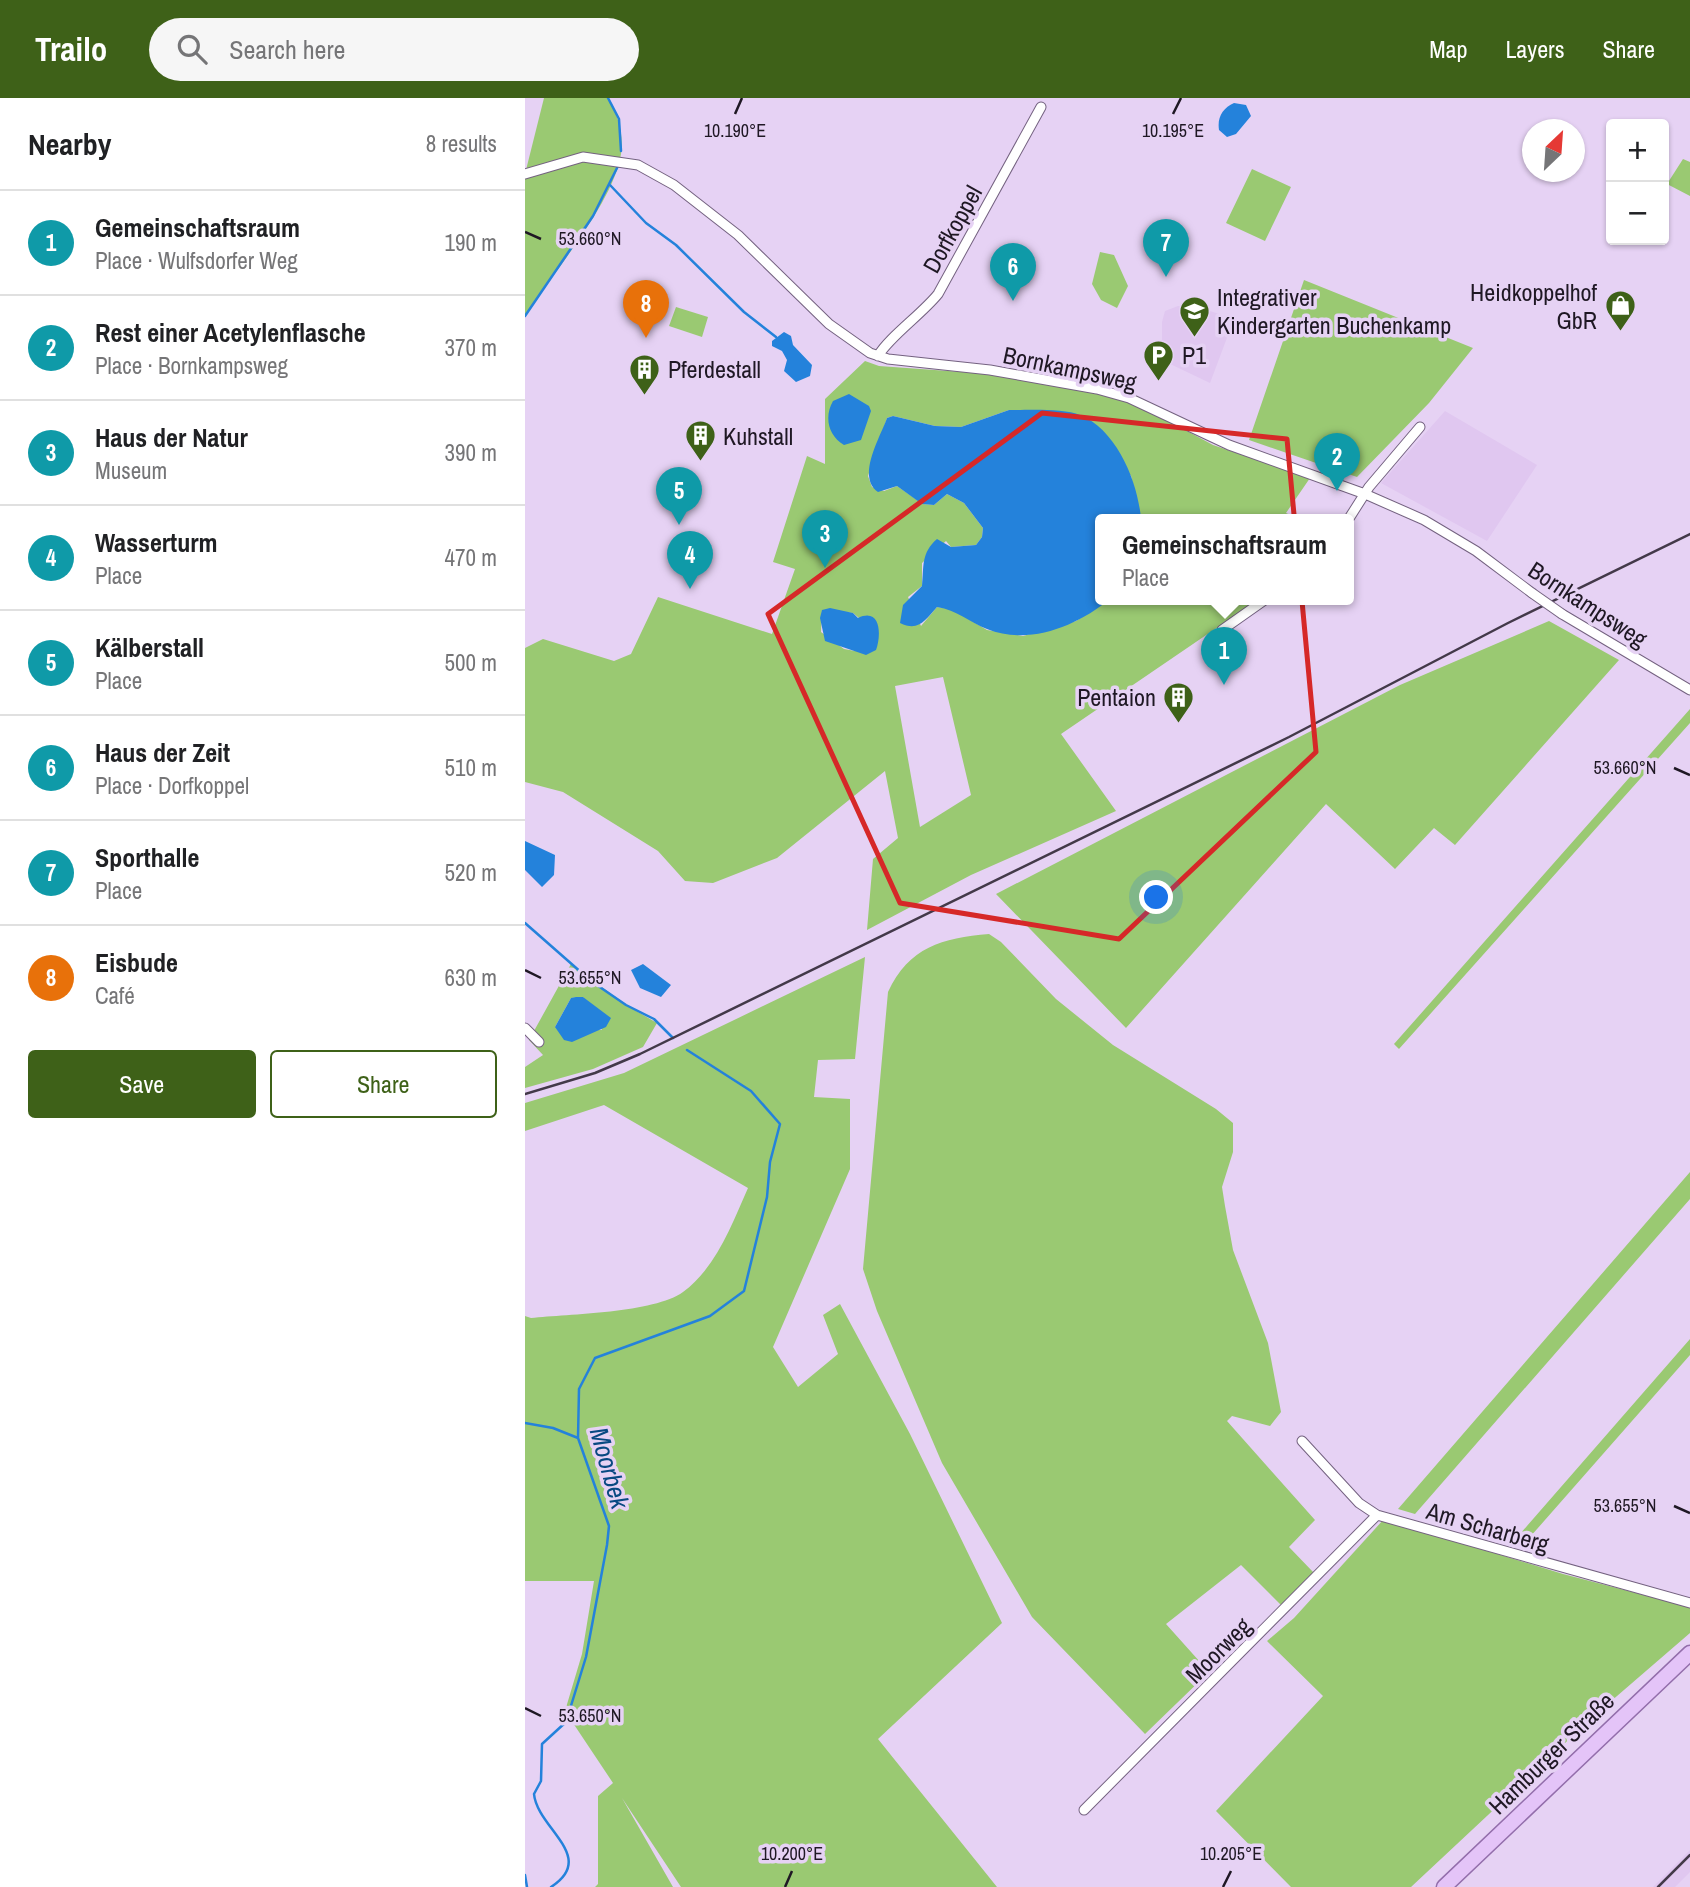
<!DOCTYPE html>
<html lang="en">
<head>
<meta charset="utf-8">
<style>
	:root { --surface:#fff; --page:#f6f6f6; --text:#202124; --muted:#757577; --line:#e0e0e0; --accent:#3e6118 }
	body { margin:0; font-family:"Archivo Narrow",sans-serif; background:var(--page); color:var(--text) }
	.controls { position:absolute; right:21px; top:21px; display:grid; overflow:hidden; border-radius:7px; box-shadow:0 2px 5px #0004 }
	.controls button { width:63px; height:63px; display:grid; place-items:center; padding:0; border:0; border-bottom:2px solid var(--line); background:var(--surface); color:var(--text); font:35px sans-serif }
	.compass { position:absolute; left:997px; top:21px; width:63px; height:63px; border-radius:50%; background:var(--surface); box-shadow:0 2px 5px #0004; rotate:25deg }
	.you { position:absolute; left:632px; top:800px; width:24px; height:24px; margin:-18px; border:5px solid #fff; border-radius:50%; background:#1a73e8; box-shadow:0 0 0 10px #1a73e833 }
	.badge { display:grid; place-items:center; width:46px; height:46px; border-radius:50%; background:var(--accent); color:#fff; font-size:23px; font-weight:700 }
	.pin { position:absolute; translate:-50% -58px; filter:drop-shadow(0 2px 4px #0008) }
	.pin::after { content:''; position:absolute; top:37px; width:24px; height:21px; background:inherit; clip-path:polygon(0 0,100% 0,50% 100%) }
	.popup { position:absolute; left:570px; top:416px; width:259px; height:91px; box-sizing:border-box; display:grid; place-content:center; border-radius:7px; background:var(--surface); filter:drop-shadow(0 2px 5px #0005); font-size:23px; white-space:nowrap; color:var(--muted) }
	.popup b { font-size:26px; color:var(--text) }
	.popup::after { content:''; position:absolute; left:50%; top:100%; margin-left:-14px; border:14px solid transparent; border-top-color:var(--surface) }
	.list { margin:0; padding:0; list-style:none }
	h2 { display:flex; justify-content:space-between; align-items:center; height:91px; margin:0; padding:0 28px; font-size:30px }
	h2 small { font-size:23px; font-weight:400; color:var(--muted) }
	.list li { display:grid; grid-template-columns:46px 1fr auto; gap:21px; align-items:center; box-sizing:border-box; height:105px; padding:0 28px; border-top:2px solid var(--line) }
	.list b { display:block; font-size:26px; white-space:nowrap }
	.list p { margin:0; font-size:23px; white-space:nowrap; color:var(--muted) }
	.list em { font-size:23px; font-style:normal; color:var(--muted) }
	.actions { display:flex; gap:14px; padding:21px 28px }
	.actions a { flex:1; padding:16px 0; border:2px solid var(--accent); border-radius:7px; text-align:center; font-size:24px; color:var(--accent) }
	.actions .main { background:var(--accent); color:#fff }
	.icon { flex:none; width:38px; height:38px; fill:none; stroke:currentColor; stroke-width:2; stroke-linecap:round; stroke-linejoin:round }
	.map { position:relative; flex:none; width:1165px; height:1789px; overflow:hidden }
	header { display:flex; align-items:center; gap:42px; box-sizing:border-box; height:98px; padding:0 35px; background:var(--accent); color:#fff }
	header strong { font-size:33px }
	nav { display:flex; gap:38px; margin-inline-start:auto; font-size:24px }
	.search { width:490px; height:63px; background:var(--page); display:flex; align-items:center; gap:18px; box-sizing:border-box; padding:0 24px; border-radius:38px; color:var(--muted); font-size:26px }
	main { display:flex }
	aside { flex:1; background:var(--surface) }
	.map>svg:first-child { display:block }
</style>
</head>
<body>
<header>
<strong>Trailo</strong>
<div class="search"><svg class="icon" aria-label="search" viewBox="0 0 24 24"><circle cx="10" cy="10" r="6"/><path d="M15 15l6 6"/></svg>Search here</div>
<nav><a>Map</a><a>Layers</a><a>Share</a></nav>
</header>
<main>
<aside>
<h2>Nearby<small>8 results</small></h2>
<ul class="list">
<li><span class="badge" style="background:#0f9aa8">1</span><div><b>Gemeinschaftsraum</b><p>Place · Wulfsdorfer Weg</p></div><em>190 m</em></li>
<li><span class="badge" style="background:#0f9aa8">2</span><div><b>Rest einer Acetylenflasche</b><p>Place · Bornkampsweg</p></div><em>370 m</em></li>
<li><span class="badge" style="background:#0f9aa8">3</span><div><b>Haus der Natur</b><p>Museum</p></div><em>390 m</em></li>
<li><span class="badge" style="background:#0f9aa8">4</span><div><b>Wasserturm</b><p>Place</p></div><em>470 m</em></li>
<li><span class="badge" style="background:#0f9aa8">5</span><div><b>Kälberstall</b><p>Place</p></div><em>500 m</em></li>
<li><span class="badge" style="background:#0f9aa8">6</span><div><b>Haus der Zeit</b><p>Place · Dorfkoppel</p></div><em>510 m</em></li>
<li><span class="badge" style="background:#0f9aa8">7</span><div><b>Sporthalle</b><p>Place</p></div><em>520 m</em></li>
<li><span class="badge" style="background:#e8710a">8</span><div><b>Eisbude</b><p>Café</p></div><em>630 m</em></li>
</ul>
<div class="actions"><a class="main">Save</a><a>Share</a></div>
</aside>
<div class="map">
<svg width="1165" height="1789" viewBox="0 0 1165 1789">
	<rect width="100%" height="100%" fill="#e6d2f4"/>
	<path fill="#e0c7f0" d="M653,208L676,210L709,221L685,285L641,264L637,256V224L640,213Z
		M920,313L1012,367L962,443L856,385Z
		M1165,1752V1774L1150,1789H1128Z"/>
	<path fill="#9ac972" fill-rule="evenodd" d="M19,0H83C93,16 99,37 96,56C89,104 27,176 0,218V76Z
		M1158,61L1165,64V98L1142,86Z
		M727,71L766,89L740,143L701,125Z
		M575,154L589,157L603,188L592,210L576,202L567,186Z
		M779,182L948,250L904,305L832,379L724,342Z
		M151,209L183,219L177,239L144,228Z
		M340,263L354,268L465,276L587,298L616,308L688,347L785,380L761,415L774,421H616L606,378L556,317L484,312L436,329L410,328L368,318L362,320L343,378L347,389L359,393L372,388L398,406L409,407L422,396L439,405L458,430L457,439L451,447L426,449L421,443L397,465V488L383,499L396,528L412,509L427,511L462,532L498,538L551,523L585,501H734L536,636L591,713L446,777L342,832L348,761L373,740L360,673L252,760L188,785L160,783L133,753L38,694L0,684V550L18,541L89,563L106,556L133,499L247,536L270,471L248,464L282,358L300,366V301ZM297,512L328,515L334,520L330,553L319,551L296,534ZM418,579L446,697L395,729L370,588Z
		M1024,523L1094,562L930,747L909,730L870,771L801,706L601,930L471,796L875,587Z
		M1165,611V625L874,951L869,946Z
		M464,836L476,844L531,901L588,947L691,1011L708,1025V1054L697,1089L700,1108L708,1152L743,1245L756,1314L745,1328L707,1318L702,1323L790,1422L764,1449L789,1475L757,1508L716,1467L641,1526L684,1574L620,1636L507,1519L417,1365L352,1213L338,1171L363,894C384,849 417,840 464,836Z
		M340,859L330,961L293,962L289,999L325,1001V1071L248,1249L273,1289L313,1256L298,1217L315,1206L385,1336L477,1525L353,1641L472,1789H156L97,1700L148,1789H70L73,1786V1698L88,1685L40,1613L57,1556L69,1483H0V1218L6,1220C44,1216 129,1215 158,1194C191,1170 207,1126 223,1090L79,1007L0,1033V1005L99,975Z
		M46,866L101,907L132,925L118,949L68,971L0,990V969L18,957L4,942ZM58,899L77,932L30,929L46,900Z
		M1165,1074V1101L890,1416L873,1411Z
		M1165,1241V1257L998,1447L988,1444Z
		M859,1421L1038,1476L1165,1509V1535L1070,1617L886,1789H766L691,1713L798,1598L742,1543L769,1520Z"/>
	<path fill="#2482db" d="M709,5L721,7L726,18L711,36L702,39L694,32C692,19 698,10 709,5Z
		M259,234L266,238L268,247L287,267L285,278L271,284L259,273L262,262L257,253L247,248V243Z
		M324,296L344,308L346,313L336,342L319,347C303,337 299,319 308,303Z
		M484,312C502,312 539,310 555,317C592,332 613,384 616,421H575V501H585C552,528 504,548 462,531C444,524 432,512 412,509C400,522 394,534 375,525L378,507L397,488C399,468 396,455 412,441L426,449L451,447L457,439L458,430L439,405L422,396L409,407L397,406L372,388L353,394C331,379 355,340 362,320L368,318L410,328L436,329Z
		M305,510L328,515L333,520C357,509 356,539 351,552L341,557L300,543L295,520L297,512Z
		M0,743L30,757L29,777L17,789L0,772Z
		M118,866L146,887L136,899L115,890L106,872Z
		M51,899H58L86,920L81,929L47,944L39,942L30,929L46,900Z"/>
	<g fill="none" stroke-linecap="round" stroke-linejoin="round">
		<path stroke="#2482db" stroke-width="2.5" d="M83,0L94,21L96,53
			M85,87L121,125L151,147L219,214L251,239
			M0,218L68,118L94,66
			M0,825L66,883L101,907L129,921L148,940
			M0,1325L28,1330L53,1340
			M0,1777L2,1789
			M26,1789C73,1759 12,1730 9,1696L16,1683L17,1646L41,1624L61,1559L82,1447L84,1428L53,1340L54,1291L70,1260L185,1218L219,1193L242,1099L245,1064L255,1026L226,993L162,952"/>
		<defs>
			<path id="street" d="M0,76L58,59L113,67L149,87L213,137L304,226L345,255L363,261L465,272L572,291L604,300L704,347L840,396L899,422L951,453L1007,495
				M353,258C364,239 397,216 413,196L516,9
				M823,422L844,389L895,329
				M1037,516L1165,592
				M697,532L741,501
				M0,930L14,944
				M777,1343L834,1405L852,1417L1165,1505
				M559,1712L852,1417"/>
			<path id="primary" d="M919,1789L1165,1555"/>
		</defs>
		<use href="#street" stroke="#746280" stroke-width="11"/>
		<use href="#primary" stroke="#936eab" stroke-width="17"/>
		<use href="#street" stroke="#fff" stroke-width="9"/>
		<use href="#primary" stroke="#e4c4f8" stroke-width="14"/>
		<path stroke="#433949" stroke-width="2.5" d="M0,996L70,975L115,956L764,639L983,525L1165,436
			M1133,1789L1165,1757"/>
		<defs>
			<path id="street-bridge" d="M1007,495L1037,516"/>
		</defs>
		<use href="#street-bridge" stroke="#746280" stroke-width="11" stroke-linecap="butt"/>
		<use href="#street-bridge" stroke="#fff" stroke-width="9"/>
	</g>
	<path fill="none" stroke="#d62828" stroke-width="5" stroke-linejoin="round" d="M517,315L762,341L791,654L594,841L375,805L243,516Z"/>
	<path fill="none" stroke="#1f1824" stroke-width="2.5" d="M210,16L217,0M648,16L656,0M0,134L16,141M1149,670L1165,677M0,872L16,880M1149,1408L1165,1415M0,1610L16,1618M260,1789L267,1773M698,1789L706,1773"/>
	<defs>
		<symbol id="shop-pin" viewBox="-11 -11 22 30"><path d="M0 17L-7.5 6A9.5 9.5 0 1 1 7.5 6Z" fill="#3e6118" stroke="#e6d2f4"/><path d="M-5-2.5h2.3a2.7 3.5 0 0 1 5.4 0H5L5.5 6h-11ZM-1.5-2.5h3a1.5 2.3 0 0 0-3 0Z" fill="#fff"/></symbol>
		<symbol id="school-pin" viewBox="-11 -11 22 30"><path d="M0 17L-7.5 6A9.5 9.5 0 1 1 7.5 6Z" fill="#3e6118" stroke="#e6d2f4"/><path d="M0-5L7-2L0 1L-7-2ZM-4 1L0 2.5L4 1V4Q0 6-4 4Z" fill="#fff"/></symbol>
		<symbol id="parking-pin" viewBox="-11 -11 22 30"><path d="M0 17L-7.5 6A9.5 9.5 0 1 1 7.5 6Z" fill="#3e6118" stroke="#e6d2f4"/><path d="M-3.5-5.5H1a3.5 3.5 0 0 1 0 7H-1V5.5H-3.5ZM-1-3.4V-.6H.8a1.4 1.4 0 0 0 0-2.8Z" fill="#fff"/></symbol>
		<symbol id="building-pin" viewBox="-11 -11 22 30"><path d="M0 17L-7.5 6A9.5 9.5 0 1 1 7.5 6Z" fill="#3e6118" stroke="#e6d2f4"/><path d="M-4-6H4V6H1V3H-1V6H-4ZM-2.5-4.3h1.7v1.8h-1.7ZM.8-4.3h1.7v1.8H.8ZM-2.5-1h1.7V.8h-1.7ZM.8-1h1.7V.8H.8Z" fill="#fff"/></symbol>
	</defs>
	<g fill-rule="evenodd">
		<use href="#shop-pin" x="1078" y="190" width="35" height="47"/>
		<use href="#school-pin" x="652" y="196" width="35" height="47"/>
		<use href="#parking-pin" x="616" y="240" width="35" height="47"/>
		<use href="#building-pin" x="102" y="254" width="35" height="47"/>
		<use href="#building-pin" x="158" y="320" width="35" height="47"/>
		<use href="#building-pin" x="636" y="582" width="35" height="47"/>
	</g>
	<g text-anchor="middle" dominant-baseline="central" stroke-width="7" stroke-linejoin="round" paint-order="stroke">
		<g font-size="24" fill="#1f1824" stroke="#e6d2f4">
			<text transform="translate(427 131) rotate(-61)">Dorfkoppel</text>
			<text transform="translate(545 270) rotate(12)">Bornkampsweg</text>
			<text transform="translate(1063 506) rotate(33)">Bornkampsweg</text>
			<text transform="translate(963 1429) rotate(16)">Am Scharberg</text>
			<text transform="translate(693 1552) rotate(-45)">Moorweg</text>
			<text transform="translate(1026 1655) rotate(-44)">Hamburger Straße</text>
		</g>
		<g font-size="24" fill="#1f1824" stroke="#e6d2f4" text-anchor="start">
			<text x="1072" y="194" text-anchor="end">Heidkoppelhof<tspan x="1072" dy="28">GbR</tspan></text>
			<text x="692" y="199">Integrativer<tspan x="692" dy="28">Kindergarten Buchenkamp</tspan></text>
			<text x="657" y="257">P1</text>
			<text x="143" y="271">Pferdestall</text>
			<text x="198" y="338">Kuhstall</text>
			<text x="631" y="599" text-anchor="end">Pentaion</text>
		</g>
		<g font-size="26" font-style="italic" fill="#084982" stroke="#e6d2f4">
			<text transform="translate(85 1370) rotate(74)">Moorbek</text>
		</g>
	</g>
	<g font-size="18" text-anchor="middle" fill="#1f1824" stroke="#e6d2f4" stroke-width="7" stroke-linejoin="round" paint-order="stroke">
		<text x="210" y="39">10.190°E</text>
		<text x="648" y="39">10.195°E</text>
		<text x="65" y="147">53.660°N</text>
		<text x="1100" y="676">53.660°N</text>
		<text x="65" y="886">53.655°N</text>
		<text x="1100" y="1414">53.655°N</text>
		<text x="65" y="1624">53.650°N</text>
		<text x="267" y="1762">10.200°E</text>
		<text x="706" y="1762">10.205°E</text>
	</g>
</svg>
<div class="controls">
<button>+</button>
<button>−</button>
</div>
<svg class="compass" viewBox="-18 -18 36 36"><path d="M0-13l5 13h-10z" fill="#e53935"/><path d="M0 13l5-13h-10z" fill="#757577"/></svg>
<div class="you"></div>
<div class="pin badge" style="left:699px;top:587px;background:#0f9aa8">1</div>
<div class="popup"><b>Gemeinschaftsraum</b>Place</div>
<div class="pin badge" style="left:812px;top:393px;background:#0f9aa8">2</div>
<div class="pin badge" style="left:300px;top:470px;background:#0f9aa8">3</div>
<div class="pin badge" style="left:165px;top:491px;background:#0f9aa8">4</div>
<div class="pin badge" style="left:154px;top:427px;background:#0f9aa8">5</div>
<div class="pin badge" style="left:488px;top:203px;background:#0f9aa8">6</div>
<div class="pin badge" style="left:641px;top:179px;background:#0f9aa8">7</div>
<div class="pin badge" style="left:121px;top:240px;background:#e8710a">8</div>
</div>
</main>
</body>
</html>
